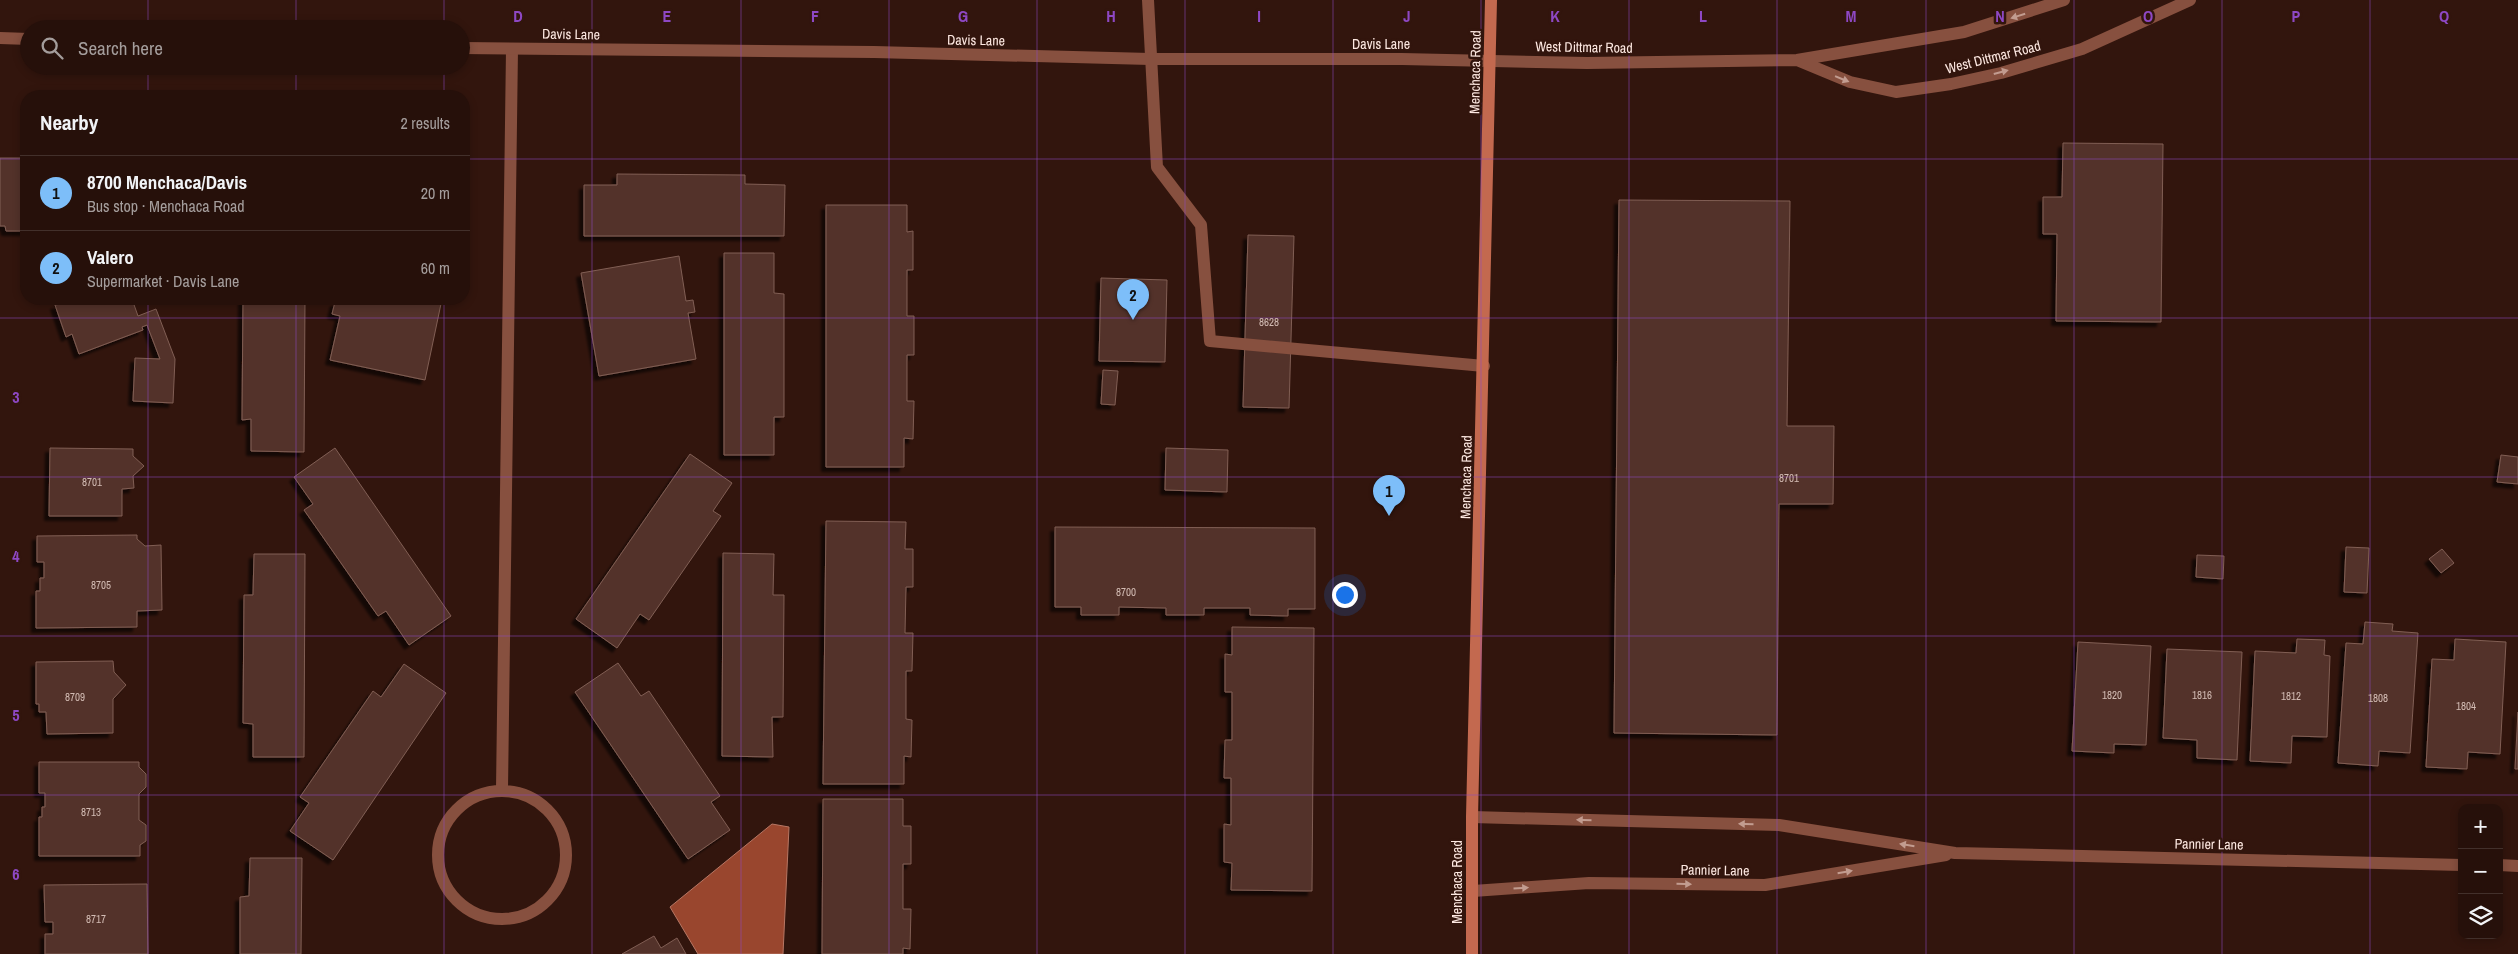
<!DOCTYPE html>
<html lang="en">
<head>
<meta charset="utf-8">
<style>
	:root { --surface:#26100a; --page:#2e1913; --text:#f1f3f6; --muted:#a49d9c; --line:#42302b; --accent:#7dbef9 }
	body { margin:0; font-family:"Archivo Narrow",sans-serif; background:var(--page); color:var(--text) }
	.controls { position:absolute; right:15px; bottom:15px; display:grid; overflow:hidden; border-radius:10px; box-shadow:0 2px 8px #0003 }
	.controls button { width:45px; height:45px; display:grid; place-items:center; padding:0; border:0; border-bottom:1px solid var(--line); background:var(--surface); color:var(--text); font:25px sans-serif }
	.you { position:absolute; left:1344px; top:594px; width:18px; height:18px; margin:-12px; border:4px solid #fff; border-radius:50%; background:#1a73e8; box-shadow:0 0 0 8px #1a73e833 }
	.badge { display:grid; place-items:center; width:32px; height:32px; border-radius:50%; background:var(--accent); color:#111; font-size:16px; font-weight:700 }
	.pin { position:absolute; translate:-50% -41px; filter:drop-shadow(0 1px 2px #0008) }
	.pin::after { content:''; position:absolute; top:26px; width:18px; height:15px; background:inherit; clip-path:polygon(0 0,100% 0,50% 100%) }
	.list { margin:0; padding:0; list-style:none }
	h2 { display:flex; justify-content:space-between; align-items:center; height:65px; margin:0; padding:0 20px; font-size:21px }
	h2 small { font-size:16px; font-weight:400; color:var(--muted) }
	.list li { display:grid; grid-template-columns:32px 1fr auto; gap:15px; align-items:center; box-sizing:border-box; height:75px; padding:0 20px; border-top:1px solid var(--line) }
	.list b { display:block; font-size:19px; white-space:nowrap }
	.list p { margin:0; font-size:16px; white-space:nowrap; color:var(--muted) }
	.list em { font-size:16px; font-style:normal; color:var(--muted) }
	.icon { flex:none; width:28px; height:28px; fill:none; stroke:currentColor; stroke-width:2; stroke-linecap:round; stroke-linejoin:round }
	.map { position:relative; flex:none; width:2518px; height:954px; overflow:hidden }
	.search { position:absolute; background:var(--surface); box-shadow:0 2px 8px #0003; left:20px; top:20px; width:450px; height:55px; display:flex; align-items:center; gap:12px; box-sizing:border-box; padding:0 18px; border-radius:28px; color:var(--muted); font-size:19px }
	.panel { position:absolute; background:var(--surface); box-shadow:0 2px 8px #0003; left:20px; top:90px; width:450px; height:215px; border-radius:20px }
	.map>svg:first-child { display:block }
</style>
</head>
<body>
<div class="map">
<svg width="2518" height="954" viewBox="0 0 2518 954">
	<defs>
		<filter id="shadow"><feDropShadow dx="-4.5" dy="4.5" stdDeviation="1" flood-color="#0009"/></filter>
	</defs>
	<rect width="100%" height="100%" fill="#32150d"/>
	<path fill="#99462e" stroke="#b77764" d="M772,824L789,827L783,954H698L670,907Z"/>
	<path fill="#53332a" stroke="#815e54" filter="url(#shadow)" d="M2063,143L2163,144L2161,322L2056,321L2057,234H2043V197H2062Z
		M0,158H26V231H6L5,226H0Z
		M617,174L745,175V184L785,185L784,236H584V185H617Z
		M1619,200L1790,201L1787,426H1834L1833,504H1779L1777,735L1614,733Z
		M826,205H907V232L913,231V270H907V316H914V355H907V401H914L913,439L904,438V467H826Z
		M1248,235L1294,236L1289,408L1243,407Z
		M724,253H774V293L784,294V417H774V455H724Z
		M679,256L686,301L693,300L695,312L688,313L696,359L599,376L581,273Z
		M1101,278L1167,280L1165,362L1099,361Z
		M59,299H132L138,316L156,309L175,359L173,403L133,401L135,358L160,359L147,325L142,327L143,330L79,354L72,334L66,337L55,305L61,304Z
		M243,299H305L304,452L251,451V419L242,420Z
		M342,299H442L425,380L330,360L340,316L332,314L335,302L342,303Z
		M1103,370L1118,371L1115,405L1101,404Z
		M50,448L133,449V456L144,466L133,476L134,488L122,489V516H49Z
		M335,448L451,616L409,645L386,611L378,616L304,510L313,504L294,477Z
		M1166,448L1228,450L1227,492L1165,490Z
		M690,454L732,483L713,511L721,516L649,620L640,614L617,648L576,619Z
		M2501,455L2518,457V484L2497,482Z
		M826,521L906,522L905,549H913V587H906L905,633H913L912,671H906V719L912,720L911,757L904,756V784H823Z
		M1055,527L1315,528V609H1288V616L1250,615V608H1204V615H1166V608L1119,607V615H1081V607H1055Z
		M137,535V539L145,546L161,545L162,610L137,611V627L36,628V591H40V578H44V562H37V536Z
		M2346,547L2369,548L2367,593L2344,592Z
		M2442,549L2454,563L2441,573L2429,559Z
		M723,553L774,554L773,595H784L783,717H772L773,757L722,756Z
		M254,554H305L304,757H253V724L243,723L244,595H253Z
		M2197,555L2224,556L2223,579L2196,577Z
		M2365,622L2393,624L2392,631L2418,633L2410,753L2379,751L2378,766L2338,763L2346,643L2363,644Z
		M1232,627L1314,628L1312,891L1231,890L1232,863L1224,862V824L1231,825V778H1224L1225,740H1232V692H1225V654L1232,655Z
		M2297,639L2325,640L2324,655L2330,656L2327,737L2292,736L2291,763L2250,761L2255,651L2296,653Z
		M2455,639L2506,642L2500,754L2468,752L2467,769L2426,767L2432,659L2454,660Z
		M2078,642L2151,646L2146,745L2114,744V753L2072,751Z
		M2167,649L2242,652L2237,760L2197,758V740L2163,738Z
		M113,661L114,672L126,685L113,699V733L47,734L46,712H39V704H36V662Z
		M618,663L641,696L649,691L720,796L711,802L730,830L688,859L575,692Z
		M404,664L446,693L333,860L290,831L309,803L300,797L373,691L381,697Z
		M2518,712V769H2515Z
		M39,762H139V767L146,774V787L139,794V820L146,825V841L140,845V856H39V817H42V807H45V793H39Z
		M823,799H903V826H911V864H903V909H911L910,949L903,948V954H822Z
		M250,858H302L301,954H240V897L249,896Z
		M147,884L148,954H45V934H53V922H45L44,885Z
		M654,936L661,948L677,938L686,954H622Z"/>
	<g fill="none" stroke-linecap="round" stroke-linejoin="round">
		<path stroke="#87503f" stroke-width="12" d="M1148,0L1157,167L1201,225L1210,341L1484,366"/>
		<path stroke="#87503f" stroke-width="12" d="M502,789L512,49
			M438 855a64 64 0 1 1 128 0a64 64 0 1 1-128 0Z
			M1472,817L1779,825L1955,853L2462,865
			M2499,865L2518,866
			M1473,891L1589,883L1765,885L1946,855"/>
		<path stroke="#87503f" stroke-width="12" d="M0,38L29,39
			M461,48L874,52L1150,59H1402L1587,63L1797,60L1964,32L2064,0
			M1797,60L1850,82L1896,92L1951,84L2001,73L2082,49L2190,0"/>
		<path stroke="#c3694f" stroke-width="12" d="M1472,954V817L1491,0"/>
	</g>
	<defs><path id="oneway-solid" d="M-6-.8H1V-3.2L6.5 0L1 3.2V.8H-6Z" transform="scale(1.25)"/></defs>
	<g fill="#c29c90">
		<use href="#oneway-solid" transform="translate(2018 16) rotate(163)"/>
		<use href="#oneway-solid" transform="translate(2001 72) rotate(-15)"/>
		<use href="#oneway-solid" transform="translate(1842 79) rotate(22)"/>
		<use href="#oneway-solid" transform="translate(1584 820) rotate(-179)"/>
		<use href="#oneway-solid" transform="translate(1746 824) rotate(-179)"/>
		<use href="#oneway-solid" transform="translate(1907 845) rotate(-171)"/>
		<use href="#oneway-solid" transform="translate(1845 872) rotate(-10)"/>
		<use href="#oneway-solid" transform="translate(1684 884) rotate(1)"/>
		<use href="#oneway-solid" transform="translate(1521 888) rotate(-4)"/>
	</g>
	<path fill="none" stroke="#8e48c4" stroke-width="1" stroke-opacity="0.55" d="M148,0V29M296,0V29M444,0V29M592,0V954M741,0V954M889,0V954M1037,0V954M1185,0V954M1333,0V954M1481,0V954M1629,0V954M1777,0V954M1926,0V954M2074,0V954M2222,0V954M2370,0V954M148,66V96M296,66V96M444,66V96M0,159H26M464,159H2518M148,299V954M296,299V954M444,299V954M0,318H2518M0,477H2518M0,636H2518M0,795H2518"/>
	<g text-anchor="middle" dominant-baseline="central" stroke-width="5" stroke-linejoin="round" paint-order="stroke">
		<g font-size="11" fill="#d2bbb3">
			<text x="1269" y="322">8628</text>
			<text x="1789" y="478">8701</text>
			<text x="92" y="482">8701</text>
			<text x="101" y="585">8705</text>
			<text x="1126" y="592">8700</text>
			<text x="2112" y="695">1820</text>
			<text x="2202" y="695">1816</text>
			<text x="2291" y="696">1812</text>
			<text x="75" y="697">8709</text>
			<text x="2378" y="698">1808</text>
			<text x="2466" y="706">1804</text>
			<text x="91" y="812">8713</text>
			<text x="96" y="919">8717</text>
		</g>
		<g font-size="14" fill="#fde8e1" stroke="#32150d">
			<text transform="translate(571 34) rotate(1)">Davis Lane</text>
			<text transform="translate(976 40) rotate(1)">Davis Lane</text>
			<text x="1381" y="44">Davis Lane</text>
			<text transform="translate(1584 47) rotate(1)">West Dittmar Road</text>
			<text transform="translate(1993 57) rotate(-14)">West Dittmar Road</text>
			<text transform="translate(1475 72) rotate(-89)">Menchaca Road</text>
			<text transform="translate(1466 477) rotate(-89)">Menchaca Road</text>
			<text transform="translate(2209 844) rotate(1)">Pannier Lane</text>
			<text transform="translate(1715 870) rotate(1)">Pannier Lane</text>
			<text transform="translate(1457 882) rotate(-90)">Menchaca Road</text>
		</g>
	</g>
	<g font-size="16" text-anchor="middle" font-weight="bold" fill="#8e48c4" stroke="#32150d" stroke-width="5" stroke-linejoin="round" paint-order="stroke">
		<text x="518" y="22">D</text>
		<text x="667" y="22">E</text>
		<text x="815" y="22">F</text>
		<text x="963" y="22">G</text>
		<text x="1111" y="22">H</text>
		<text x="1259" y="22">I</text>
		<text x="1407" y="22">J</text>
		<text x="1555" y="22">K</text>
		<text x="1703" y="22">L</text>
		<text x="1851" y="22">M</text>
		<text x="2000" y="22">N</text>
		<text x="2148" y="22">O</text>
		<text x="2296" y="22">P</text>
		<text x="2444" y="22">Q</text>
		<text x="16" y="403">3</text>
		<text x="16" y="562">4</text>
		<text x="16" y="721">5</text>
		<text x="16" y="880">6</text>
	</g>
</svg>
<div class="controls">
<button>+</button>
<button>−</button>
<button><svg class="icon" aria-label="layers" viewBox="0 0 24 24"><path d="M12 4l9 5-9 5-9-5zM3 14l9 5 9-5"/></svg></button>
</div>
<div class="you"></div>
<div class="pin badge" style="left:1389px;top:516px">1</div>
<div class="pin badge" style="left:1133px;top:320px">2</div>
<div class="search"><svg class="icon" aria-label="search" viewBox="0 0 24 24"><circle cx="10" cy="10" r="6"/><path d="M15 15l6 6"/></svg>Search here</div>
<section class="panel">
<h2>Nearby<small>2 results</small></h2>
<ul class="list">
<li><span class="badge">1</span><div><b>8700 Menchaca/Davis</b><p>Bus stop · Menchaca Road</p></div><em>20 m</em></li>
<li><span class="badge">2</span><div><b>Valero</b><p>Supermarket · Davis Lane</p></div><em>60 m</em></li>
</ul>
</section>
</div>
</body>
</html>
